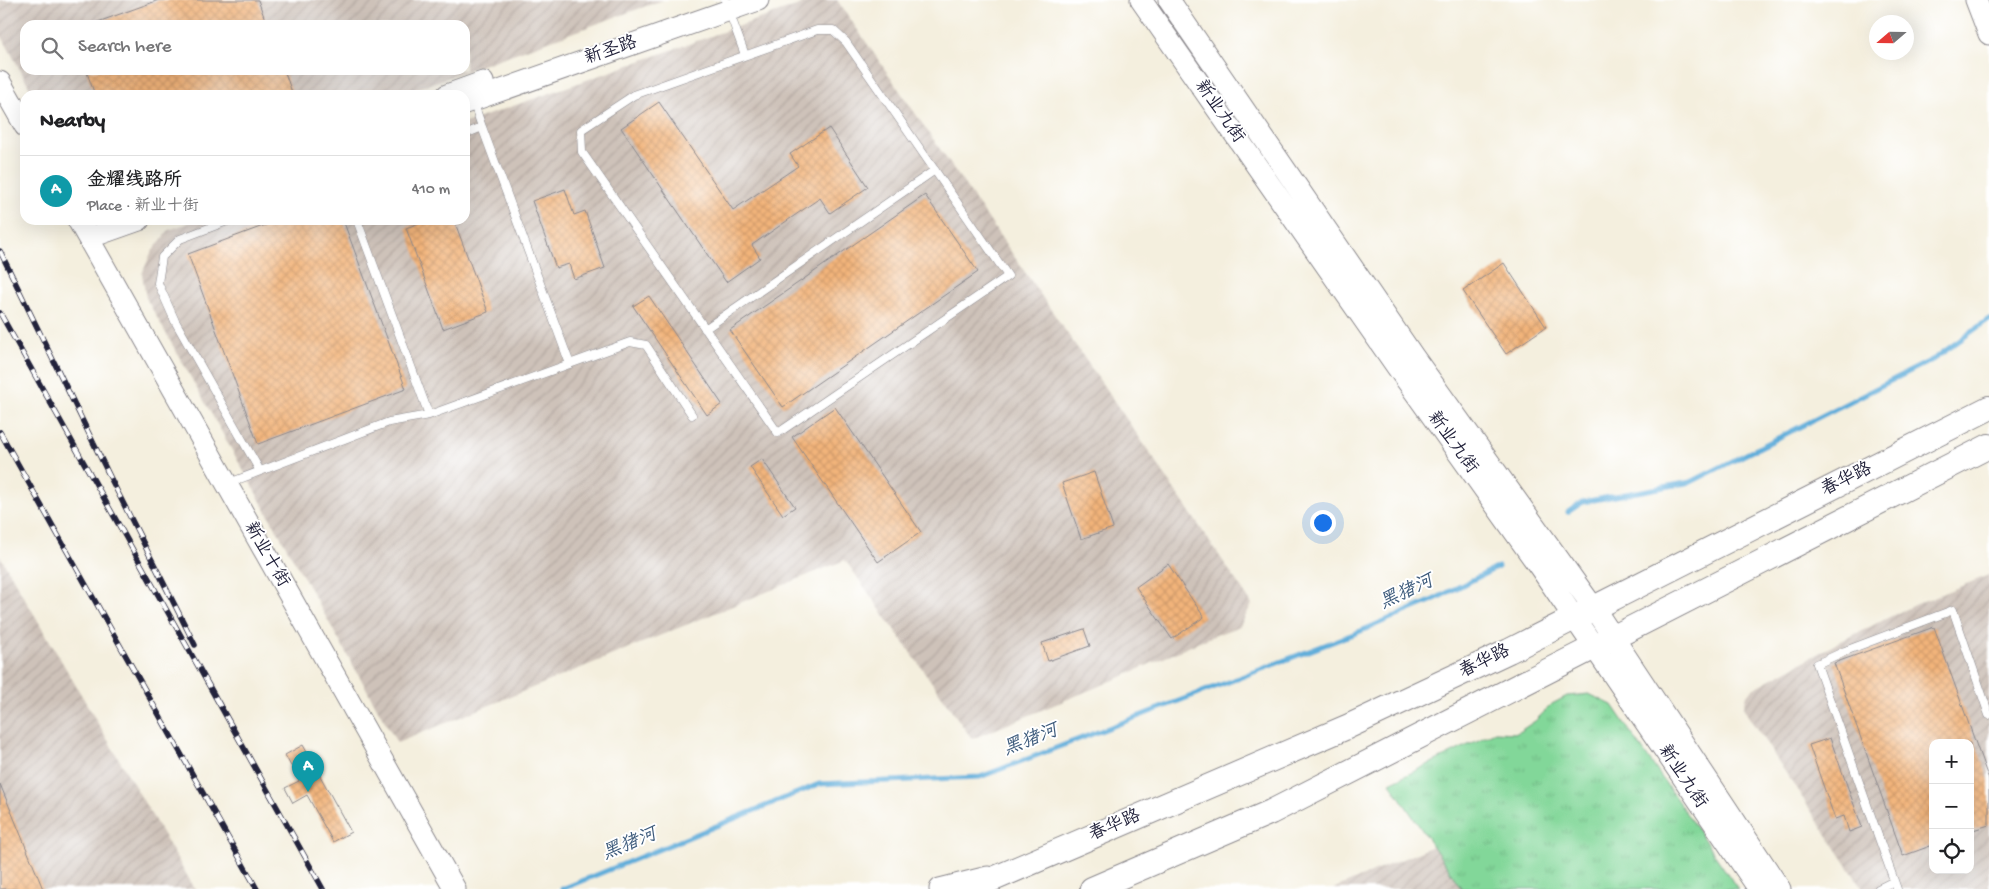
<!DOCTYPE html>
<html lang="en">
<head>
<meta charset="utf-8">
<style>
	:root { --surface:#fff; --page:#f2f2f2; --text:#202124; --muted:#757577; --line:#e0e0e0; --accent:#1a73e8 }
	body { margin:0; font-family:"Gochi Hand","LXGW WenKai TC",sans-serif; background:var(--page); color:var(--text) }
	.controls { position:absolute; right:15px; bottom:15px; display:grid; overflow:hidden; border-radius:10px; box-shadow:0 5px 20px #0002 }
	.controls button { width:45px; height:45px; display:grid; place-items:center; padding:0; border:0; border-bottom:1px solid var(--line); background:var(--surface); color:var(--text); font:25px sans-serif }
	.compass { position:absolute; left:1869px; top:15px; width:45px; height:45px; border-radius:50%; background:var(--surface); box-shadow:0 5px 20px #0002; rotate:250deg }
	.you { position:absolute; left:1322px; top:522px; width:18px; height:18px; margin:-12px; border:4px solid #fff; border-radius:50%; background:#1a73e8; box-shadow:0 0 0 8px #1a73e833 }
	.badge { display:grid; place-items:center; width:32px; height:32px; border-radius:50%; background:var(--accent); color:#fff; font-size:16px; font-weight:700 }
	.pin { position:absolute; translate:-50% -41px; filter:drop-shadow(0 1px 2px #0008) }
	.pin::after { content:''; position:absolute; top:26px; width:18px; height:15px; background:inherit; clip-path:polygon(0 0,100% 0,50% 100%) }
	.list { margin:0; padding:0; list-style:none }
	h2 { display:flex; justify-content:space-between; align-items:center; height:65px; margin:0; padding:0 20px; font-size:21px }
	h2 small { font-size:16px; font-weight:400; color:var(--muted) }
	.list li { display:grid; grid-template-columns:32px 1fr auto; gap:15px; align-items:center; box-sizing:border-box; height:70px; padding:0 20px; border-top:1px solid var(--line) }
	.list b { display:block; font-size:19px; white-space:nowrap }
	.list p { margin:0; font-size:16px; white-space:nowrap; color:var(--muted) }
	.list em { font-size:16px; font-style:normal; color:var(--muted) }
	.icon { flex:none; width:28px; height:28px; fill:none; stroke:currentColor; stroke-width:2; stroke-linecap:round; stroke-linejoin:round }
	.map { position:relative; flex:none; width:1989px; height:889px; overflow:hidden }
	.search { position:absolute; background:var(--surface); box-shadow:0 5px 20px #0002; left:20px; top:20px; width:450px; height:55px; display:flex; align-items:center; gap:12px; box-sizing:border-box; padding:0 18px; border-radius:15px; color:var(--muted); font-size:19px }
	.panel { position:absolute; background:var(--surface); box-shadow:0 5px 20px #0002; left:20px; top:90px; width:450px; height:135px; border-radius:15px }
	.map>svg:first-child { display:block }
</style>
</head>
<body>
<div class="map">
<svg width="1989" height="889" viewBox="0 0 1989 889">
	<defs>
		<pattern id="industrial-furrows" width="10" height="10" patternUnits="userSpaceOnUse" patternTransform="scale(1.25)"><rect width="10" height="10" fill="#cec2b9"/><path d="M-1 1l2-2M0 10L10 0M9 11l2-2" fill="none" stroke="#b1a6a0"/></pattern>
		<pattern id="grass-tufts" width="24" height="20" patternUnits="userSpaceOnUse" patternTransform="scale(1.25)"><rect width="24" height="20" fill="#82d799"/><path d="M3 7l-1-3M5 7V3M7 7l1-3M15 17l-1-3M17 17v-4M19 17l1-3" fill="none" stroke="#70b885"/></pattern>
		<pattern id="building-cross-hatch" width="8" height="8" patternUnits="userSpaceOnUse" patternTransform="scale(1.25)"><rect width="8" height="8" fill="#f2b47a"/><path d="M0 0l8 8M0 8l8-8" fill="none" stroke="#cf9a6a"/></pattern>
	</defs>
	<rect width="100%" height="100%" fill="#fff"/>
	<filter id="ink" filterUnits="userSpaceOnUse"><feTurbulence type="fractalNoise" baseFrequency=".02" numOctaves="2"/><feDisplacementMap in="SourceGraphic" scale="10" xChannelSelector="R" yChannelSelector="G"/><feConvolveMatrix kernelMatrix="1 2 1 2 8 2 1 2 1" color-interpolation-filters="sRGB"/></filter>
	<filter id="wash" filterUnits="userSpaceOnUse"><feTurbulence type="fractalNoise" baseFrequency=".0096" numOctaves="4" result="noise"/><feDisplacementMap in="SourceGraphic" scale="20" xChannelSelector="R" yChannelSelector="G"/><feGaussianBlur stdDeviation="1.12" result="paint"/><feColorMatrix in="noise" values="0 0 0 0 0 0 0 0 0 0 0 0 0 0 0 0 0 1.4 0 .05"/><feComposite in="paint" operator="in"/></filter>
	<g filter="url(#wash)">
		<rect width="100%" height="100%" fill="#f4efde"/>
		<path fill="url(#industrial-furrows)" fill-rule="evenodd" d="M0,0H663L399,95H34L0,33ZM25,25H465V70H25Z
			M813,0H837L1141,440L1252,604L1240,626L1213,636L1114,680L972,739L845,560L397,743L146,298L142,274L151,253L169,230L197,220H465V123Z
			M0,556L195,889H0Z
			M1989,575V889H1863L1748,716L1744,706L1747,695L1751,690L1843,640L1916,604ZM1933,743H1970V870H1933Z
			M1433,846L1462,889H1333Z"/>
		<path fill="url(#grass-tufts)" stroke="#527c6a" d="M1589,694L1612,705L1738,889H1462L1390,783L1495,732L1517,733L1535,721L1552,704L1567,696Z"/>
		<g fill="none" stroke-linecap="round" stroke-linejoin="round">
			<path stroke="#62aeda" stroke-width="5" d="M1568,512L1583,502L1691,482L1934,359L1989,319
				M562,889L819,784L980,777L1356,633L1431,601L1498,567"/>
		</g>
		<g id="blocks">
			<path fill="url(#building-cross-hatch)" d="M159,0H258L267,25H96L95,23Z
				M86,70H284L293,95H95Z
				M659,102L733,210L798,166L790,154L829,128L868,187L830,213L820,198L752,245L760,258L726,282L621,128Z
				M565,189L574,215L585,211L605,268L574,279L569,264L556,268L532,201Z
				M925,195L978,272L783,407L730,330Z
				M279,220H343L406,389L258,444L188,254Z
				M427,220H454L488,312L443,329L406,228Z
				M1504,263L1546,327L1506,354L1463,291Z
				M649,296L722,404L707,415L633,306Z
				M835,407L921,532L878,562L792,437Z
				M762,459L795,507L783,515L750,467Z
				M1094,472L1113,528L1081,539L1062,483Z
				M1168,564L1204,617L1172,639L1136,587Z
				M1934,627L1989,780V825L1970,831V743H1933V845L1903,856L1834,663Z
				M1084,629L1090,646L1048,661L1042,643Z
				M1830,738L1862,827L1849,832L1844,816L1835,819L1809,745Z
				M303,745L351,832L333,842L307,795L293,803L285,788L299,781L285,755Z
				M0,785V784L43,889H0Z"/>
		</g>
	</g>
	<g filter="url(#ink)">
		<use href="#blocks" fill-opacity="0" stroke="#8b888c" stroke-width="1"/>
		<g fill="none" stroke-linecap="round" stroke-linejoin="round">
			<defs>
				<path id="lane" d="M725,0L745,55
					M817,30H833L846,42L1008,276L778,433L582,152L581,130L634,95Z
					M473,101L482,127
					M465,134L482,127L570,364
					M230,220L180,239L162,257L158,283L175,321L260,471
					M357,220L429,415
					M705,329L935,170
					M229,483L389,422L429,415L630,342L646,345L692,415
					M1878,889L1894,881
					M1897,889L1817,664L1845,651L1953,610L1989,715"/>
				<path id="secondary" d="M1141,0L1397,367L1541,569L1759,889
					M1169,0L1413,356L1593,607L1780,889
					M1976,0L1989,34
					M0,82L25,126
					M447,95L483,82
					M465,103L758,0
					M78,220L455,889
					M88,238L139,220
					M940,889L988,877"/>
				<path id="primary" d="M970,889L1347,727L1509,651L1989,408
					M1092,889L1271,812L1989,446"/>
			</defs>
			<use href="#lane" stroke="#8b888c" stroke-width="9"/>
			<use href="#secondary" stroke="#8b888c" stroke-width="23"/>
			<use href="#primary" stroke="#8b888c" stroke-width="26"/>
			<use href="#lane" stroke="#fff" stroke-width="8"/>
			<use href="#secondary" stroke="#fff" stroke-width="21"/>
			<use href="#primary" stroke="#fff" stroke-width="24"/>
			<defs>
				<path id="rail" d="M0,251L111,479L195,645
					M0,313L323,889
					M0,432L257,889"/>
			</defs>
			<use href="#rail" stroke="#22223b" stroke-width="5.5"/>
			<use href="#rail" stroke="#fff" stroke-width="4" stroke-dasharray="11" stroke-linecap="butt"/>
		</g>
	</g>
	<g text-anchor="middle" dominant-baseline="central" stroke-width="4" stroke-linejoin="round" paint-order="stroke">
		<g font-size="18" fill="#22223b" stroke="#fff">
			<text transform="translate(611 51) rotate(-19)">新圣路</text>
			<text transform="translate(1219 112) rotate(55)">新业九街</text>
			<text transform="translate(1452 443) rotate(54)">新业九街</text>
			<text transform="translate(1847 480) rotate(-26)">春华路</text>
			<text transform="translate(266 555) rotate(60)">新业十街</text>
			<text transform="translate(1485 662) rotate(-26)">春华路</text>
			<text transform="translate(1682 777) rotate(56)">新业九街</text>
			<text transform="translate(1115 826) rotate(-23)">春华路</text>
		</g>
		<g font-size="19" font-style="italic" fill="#3c5a7b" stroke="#fff">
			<text transform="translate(1407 593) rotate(-25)">黑猪河</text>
			<text transform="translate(1031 741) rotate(-21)">黑猪河</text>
			<text transform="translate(630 845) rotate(-22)">黑猪河</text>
		</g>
	</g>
</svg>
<div class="controls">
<button>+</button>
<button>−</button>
<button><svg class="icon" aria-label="locate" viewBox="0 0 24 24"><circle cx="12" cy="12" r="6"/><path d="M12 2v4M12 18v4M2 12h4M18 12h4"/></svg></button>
</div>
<svg class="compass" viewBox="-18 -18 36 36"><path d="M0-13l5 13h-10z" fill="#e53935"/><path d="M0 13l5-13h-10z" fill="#757577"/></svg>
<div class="you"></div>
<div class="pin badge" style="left:308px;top:792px;background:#0f9aa8">A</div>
<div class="search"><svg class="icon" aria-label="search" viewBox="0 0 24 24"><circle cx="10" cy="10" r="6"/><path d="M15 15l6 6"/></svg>Search here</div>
<section class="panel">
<h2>Nearby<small></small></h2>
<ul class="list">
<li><span class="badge" style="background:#0f9aa8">A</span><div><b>金耀线路所</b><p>Place · 新业十街</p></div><em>410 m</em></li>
</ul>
</section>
</div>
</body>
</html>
